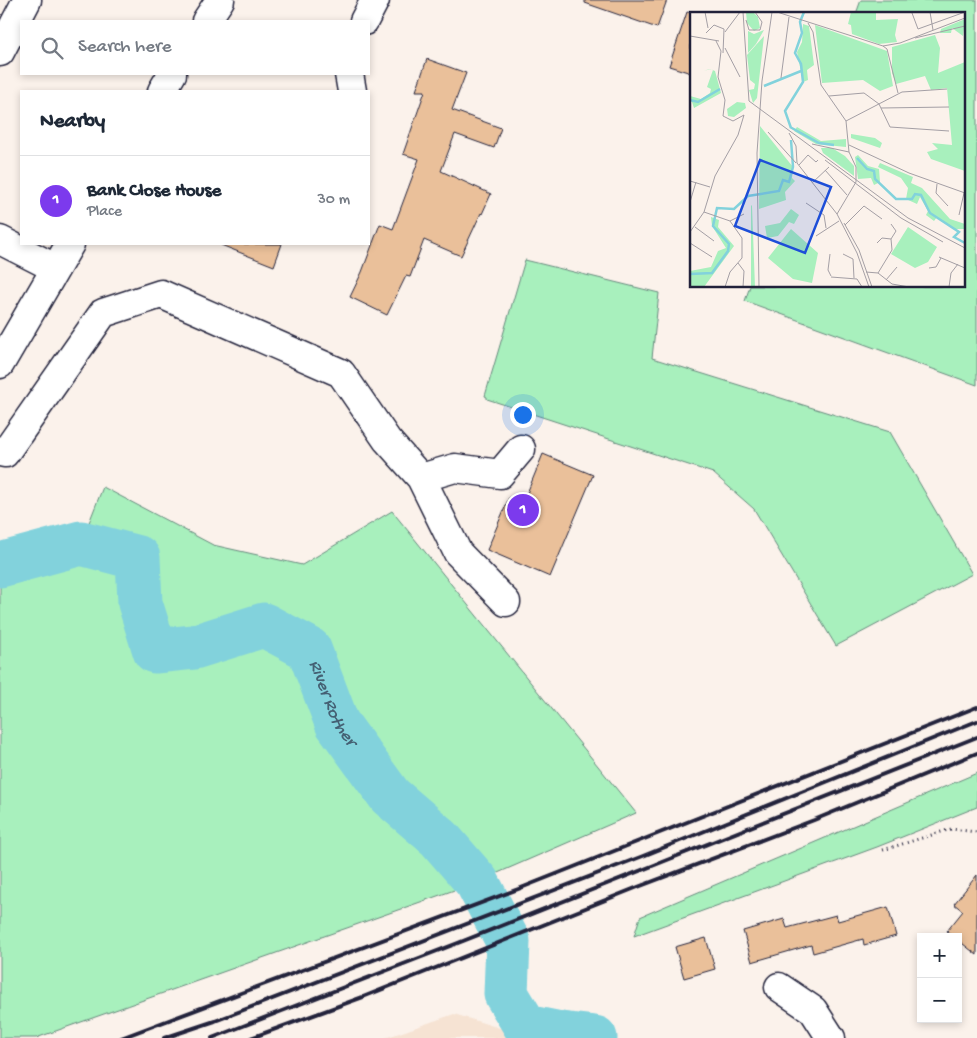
<!DOCTYPE html>
<html lang="en">
<head>
<meta charset="utf-8">
<style>
	:root { --surface:#fff; --page:#f2f2f3; --text:#1f2937; --muted:#747a83; --line:#e0e1e3; --accent:#7c3aed }
	body { margin:0; font-family:"Gochi Hand",sans-serif; background:var(--page); color:var(--text) }
	.controls { position:absolute; right:15px; bottom:15px; display:grid; overflow:hidden; border-radius:0px; box-shadow:0 2px 8px #0003 }
	.controls button { width:45px; height:45px; display:grid; place-items:center; padding:0; border:0; border-bottom:1px solid var(--line); background:var(--surface); color:var(--text); font:25px sans-serif }
	.you { position:absolute; left:522px; top:414px; width:18px; height:18px; margin:-12px; border:4px solid #fff; border-radius:50%; background:#1a73e8; box-shadow:0 0 0 8px #1a73e833 }
	.badge { display:grid; place-items:center; width:32px; height:32px; border-radius:50%; background:var(--accent); color:#fff; font-size:16px; font-weight:700 }
	.pin { position:absolute; translate:-50% -50%; border:2px solid #fff; box-shadow:0 1px 5px #0006 }
	.list { margin:0; padding:0; list-style:none }
	h2 { display:flex; justify-content:space-between; align-items:center; height:65px; margin:0; padding:0 20px; font-size:21px }
	h2 small { font-size:16px; font-weight:400; color:var(--muted) }
	.list li { display:grid; grid-template-columns:32px 1fr auto; gap:15px; align-items:center; box-sizing:border-box; height:90px; padding:0 20px; border-top:1px solid var(--line) }
	.list b { display:block; font-size:19px; white-space:nowrap }
	.list p { margin:0; font-size:16px; white-space:nowrap; color:var(--muted) }
	.list em { font-size:16px; font-style:normal; color:var(--muted) }
	.icon { flex:none; width:28px; height:28px; fill:none; stroke:currentColor; stroke-width:2; stroke-linecap:round; stroke-linejoin:round }
	.map { position:relative; flex:none; width:977px; height:1038px; overflow:hidden }
	.search { position:absolute; background:var(--surface); box-shadow:0 2px 8px #0003; left:20px; top:20px; width:350px; height:55px; display:flex; align-items:center; gap:12px; box-sizing:border-box; padding:0 18px; border-radius:0px; color:var(--muted); font-size:19px }
	.panel { position:absolute; background:var(--surface); box-shadow:0 2px 8px #0003; left:20px; top:90px; width:350px; height:155px; border-radius:0px }
	.map>svg:first-child { display:block }
</style>
</head>
<body>
<div class="map">
<svg width="977" height="1038" viewBox="0 0 977 1038">
	<rect width="100%" height="100%" fill="#fbf2eb"/>
	<filter id="ink" filterUnits="userSpaceOnUse"><feTurbulence type="fractalNoise" baseFrequency=".02" numOctaves="2"/><feDisplacementMap in="SourceGraphic" scale="10" xChannelSelector="R" yChannelSelector="G"/><feConvolveMatrix kernelMatrix="1 2 1 2 8 2 1 2 1" color-interpolation-filters="sRGB"/></filter>
	<g filter="url(#ink)">
		<path fill="#f6e3d3" d="M454,1014L532,1038H385Z"/>
		<path fill="#a8f0bd" stroke="#65897c" d="M861,0H977V385L745,301L750,286H963V14H856Z
			M525,260L659,293L652,358L890,432L972,574L836,646L754,509L713,473L487,399V397L485,396Z
			M103,487L213,545L302,565L392,511L636,813L477,882L36,1038H0V565L81,543Z
			M977,773V807L877,847L634,936L640,917Z"/>
		<g fill="none" stroke-linecap="round" stroke-linejoin="round">
			<path stroke="#82d2dc" stroke-width="45" id="s1" d="M0,565L81,543L138,558L140,603L155,651L194,647L264,625L309,649L337,723L390,796L439,838L477,882L508,941L506,994L526,1027L561,1034L595,1038"/>
		</g>
		<path fill="#eac09a" stroke="#22223b" d="M585,0H667L657,28L585,3Z
			M687,12L691,13V73L669,66Z
			M427,59L466,73L452,110L501,128L494,148L455,134L441,171L491,194L482,214L481,213L461,256L424,240L410,277L406,276L387,315L350,297L362,272L380,224L393,229L419,159L403,154L425,91H416Z
			M221,244H282L274,266L221,245Z
			M543,454L593,475L550,577L487,550L509,498L523,503Z
			M977,875V955L958,940V937H954L947,931L963,911L954,904Z
			M888,907L896,936L864,945L863,939L813,953L811,945L752,962L743,931L784,919L787,928L836,915L838,921Z
			M706,938L715,969L684,978L675,947Z"/>
		<g fill="none" stroke-linecap="round" stroke-linejoin="round">
			<defs>
				<path id="minor" d="M364,21L375,0
					M0,52L27,0
					M349,74L352,91
					M0,240L55,268
					M0,452L5,453L103,313L161,294L341,373L387,440L421,478L458,553L506,602
					M421,478L455,468L500,474L521,449
					M779,987L813,1010L831,1038"/>
				<path id="major" d="M206,21L220,0
					M162,91L172,74
					M0,364L70,244"/>
			</defs>
			<use href="#minor" stroke="#22223b" stroke-width="31"/>
			<use href="#major" stroke="#22223b" stroke-width="31"/>
			<path stroke="#22223b" stroke-width="3" stroke-dasharray="1 4" stroke-linecap="butt" d="M883,850L951,829L977,832"/>
			<use href="#minor" stroke="#fff" stroke-width="28"/>
			<use href="#major" stroke="#fff" stroke-width="28"/>
			<path stroke="#22223b" stroke-width="4" d="M121,1038L521,888L977,707
				M164,1038L215,1021L643,856L977,721
				M212,1038L458,943L977,737
				M251,1038L363,997L638,887L814,820L977,753"/>
		</g>
	</g>
	<g text-anchor="middle" dominant-baseline="central" stroke-width="4" stroke-linejoin="round" paint-order="stroke">
		<g font-size="18" font-style="italic" fill="#446073" stroke="#fff">
			<text stroke="none"><textPath href="#s1" startOffset="461">River Rother</textPath></text>
		</g>
	</g>
	<g transform="translate(690 12)">
		<rect width="275" height="275" fill="#fbf2eb"/>
		<path d="M56,0H63L68,5L70,16L64,19L57,11ZM161,0H194L186,1V8L208,7L205,23L207,30L189,32L162,22L161,13L158,12ZM275,7L273,24L262,16L261,21H250L251,17ZM113,12L119,14L124,53L117,58L118,68L113,70L107,40L112,30ZM125,13L197,39L203,74L190,79L173,68L132,71ZM74,18L66,32L58,41V19L64,22ZM245,23L250,36L248,61L275,50V159L241,147L237,140L248,137L242,131L262,133L257,76L241,78L235,64L206,72L202,61V35ZM74,24L67,86L63,91L59,78L64,77L65,72L60,68L57,43ZM19,57L14,59L20,57L25,59L31,81L4,96L0,84L11,87L20,81L21,77L17,75L23,58ZM47,90L55,91L56,96L44,105L38,104L37,97ZM70,114L103,155L102,166L105,169L95,180L96,188L69,197ZM107,115L131,129L156,127V135L126,132L104,119ZM161,122L185,126L192,131L190,136L161,126ZM131,136H142L155,144L164,154V164L133,141ZM168,143L178,154L189,157L190,170L184,173L181,166L168,167L165,145ZM190,151L223,165L221,171L232,176L260,207L275,212V217H263L247,205L244,209L236,203L238,199L230,185L227,192L216,187L218,176L211,166L188,155ZM61,193L62,194L65,275H61ZM101,197L109,203L104,212L99,210L88,224L77,226L75,214L90,211ZM21,205L29,208L28,215L44,234L14,275H0V259L21,255L28,239L36,236L22,214ZM218,215L247,235L238,250L225,256L201,242ZM101,217L128,241L122,271L103,267L78,246Z" fill="#a8f0bd"/>
		<path fill="none" stroke="#82d2dc" stroke-width="2.5" d="M74,74L111,59M0,88L8,90L30,77M100,115L129,131L144,133M101,116L95,99L113,70L111,52L105,41L112,21L110,10L114,0M167,146L177,157L184,159L185,167L206,187H222L225,182L231,183L240,201L269,220L264,225L275,231M0,262L22,261L38,239L39,232L23,214L27,196L44,197L58,184L89,179L93,168L99,170L103,155L101,128"/>
		<path fill="none" stroke="#a49fa5" stroke-width="1" d="M15,0L18,16M53,0L59,89L218,206L275,236M87,0L193,34L210,31L275,6M240,0L243,18M222,1L228,17L275,0M56,8L59,18H70L72,10L65,0M118,11L123,20L131,73L156,109L159,140M35,20L50,0M16,21L24,13L34,17L33,41M0,24L29,29M225,26L275,14M26,29L31,39L28,65L35,88L33,104L43,109L54,103M193,34L197,37L208,81M35,36L50,65M91,66L99,5M139,84L174,81L189,92L200,115L259,119M191,96L259,95M156,109L212,80L257,77M78,120L106,151M99,121L106,134L107,151M122,132L159,140M159,133L219,161L275,181M135,148L211,206L253,230M107,151L147,202L167,241L179,275M109,153L118,143L126,150L128,148M135,158L157,183M0,169L20,175M122,171L139,155M247,172L246,181L258,194M0,190L6,170M116,191L134,203L136,216M14,200L40,209L52,226V246L40,260L35,275M147,202L166,170V155L159,140M269,203L274,181M40,209L54,202M154,211L169,238L182,275M155,213L174,194L192,207M5,215L24,229M0,220L14,200L25,164L48,123L54,103M126,224L149,209M0,231L22,245M187,231L192,226L201,227M140,242L138,258L141,264M153,242L163,247L164,266M249,245L275,256M48,251L54,259L53,275M239,256L246,255L251,246M176,260L188,261L202,272L219,275M188,261L202,238L201,227L206,219L201,212M141,265L167,267L172,275M196,268L207,255M69,275L67,141L72,69L82,0M259,275L261,261L268,252"/>
		<path fill="#1d4ed8" fill-opacity="0.15" stroke="#1d4ed8" stroke-width="2.5" d="M70,148L141,175L115,241L45,214Z"/>
		<rect width="275" height="275" fill="none" stroke="#22223b" stroke-width="2.5"/>
	</g>
</svg>
<div class="controls">
<button>+</button>
<button>−</button>
</div>
<div class="you"></div>
<div class="pin badge" style="left:523px;top:510px">1</div>
<div class="search"><svg class="icon" aria-label="search" viewBox="0 0 24 24"><circle cx="10" cy="10" r="6"/><path d="M15 15l6 6"/></svg>Search here</div>
<section class="panel">
<h2>Nearby<small></small></h2>
<ul class="list">
<li><span class="badge">1</span><div><b>Bank Close House</b><p>Place</p></div><em>30 m</em></li>
</ul>
</section>
</div>
</body>
</html>
